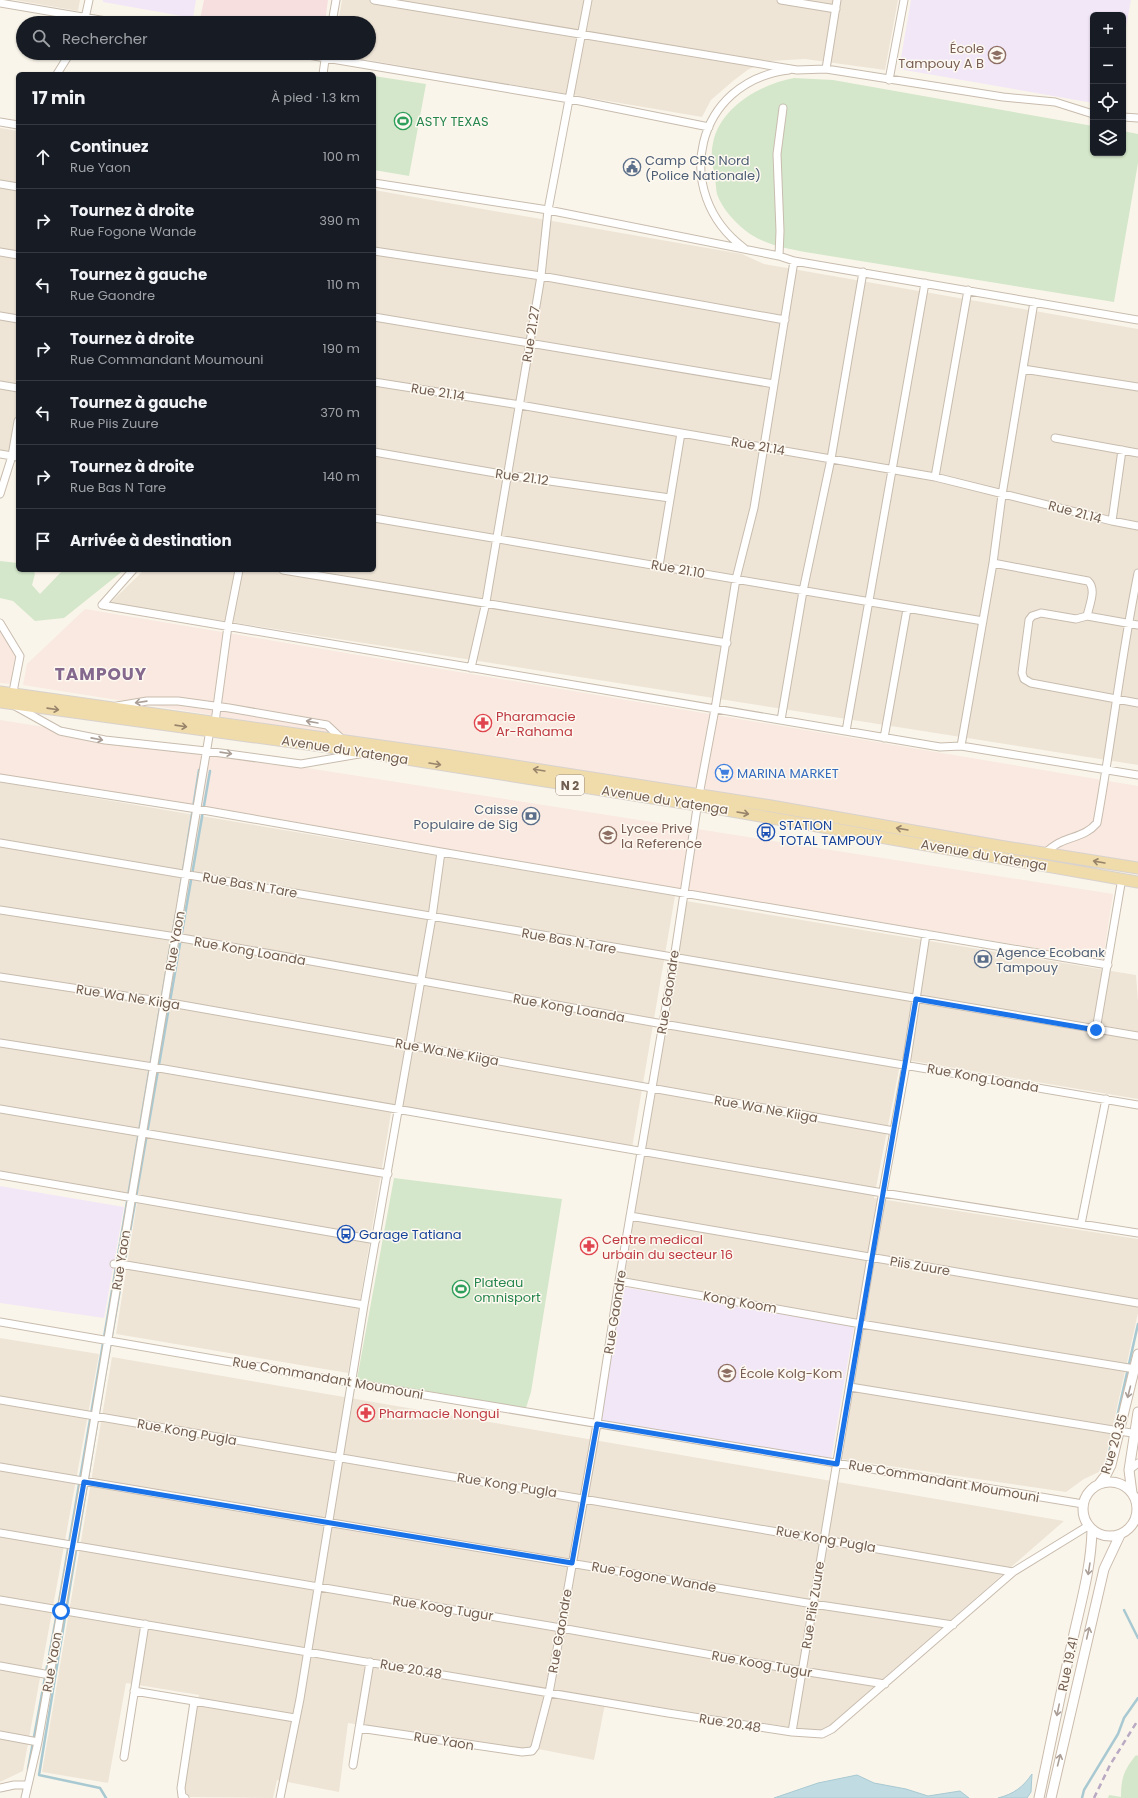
<!DOCTYPE html>
<html lang="fr">
<head>
<meta charset="utf-8">
<style>
	:root { --surface:#171b24; --page:#242831; --text:#f1f3f6; --muted:#9ea1a6; --line:#363941 }
	body { margin:0; font-family:Poppins,sans-serif; background:var(--page); color:var(--text) }
	.controls { position:absolute; right:12px; top:12px; display:grid; overflow:hidden; border-radius:6px; box-shadow:0 1px 3px #0004 }
	.controls button { width:36px; height:36px; display:grid; place-items:center; padding:0; border:0; border-bottom:1px solid var(--line); background:var(--surface); color:var(--text); font:20px sans-serif }
	.stop { position:absolute; width:12px; height:12px; margin:-9px; border:3px solid #1a73e8; border-radius:50%; background:#fff }
	.stop.end { background:#1a73e8; border-color:#fff; box-shadow:0 1px 4px #0008 }
	.list { margin:0; padding:0; list-style:none }
	h2 { display:flex; justify-content:space-between; align-items:center; height:52px; margin:0; padding:0 16px; font-size:17px }
	h2 small { font-size:13px; font-weight:400; color:var(--muted) }
	.list li { display:grid; grid-template-columns:26px 1fr auto; gap:12px; align-items:center; box-sizing:border-box; height:64px; padding:0 16px; border-top:1px solid var(--line) }
	.list b { display:block; font-size:15px; white-space:nowrap }
	.list p { margin:0; font-size:13px; white-space:nowrap; color:var(--muted) }
	.list em { font-size:13px; font-style:normal; color:var(--muted) }
	.icon { flex:none; width:22px; height:22px; fill:none; stroke:currentColor; stroke-width:2; stroke-linecap:round; stroke-linejoin:round }
	.map { position:relative; flex:none; width:1138px; height:1798px; overflow:hidden }
	.search { position:absolute; background:var(--surface); box-shadow:0 1px 3px #0004; left:16px; top:16px; width:360px; height:44px; display:flex; align-items:center; gap:10px; box-sizing:border-box; padding:0 14px; border-radius:22px; color:var(--muted); font-size:15px }
	.panel { position:absolute; background:var(--surface); box-shadow:0 1px 3px #0004; left:16px; top:72px; width:360px; height:500px; border-radius:6px }
	.map>svg:first-child { display:block }
</style>
</head>
<body>
<div class="map">
<svg width="1138" height="1798" viewBox="0 0 1138 1798">
	<rect width="100%" height="100%" fill="#faf5ea"/>
	<path fill="#eee5d7" d="M15,0H80L78,11Z
		M342,0H898L885,70L805,59L771,61L749,69L733,81L711,100L702,117L333,54L369,53V23H338Z
		M0,128L18,131V453L1,450L0,458Z
		M374,190L742,254L764,264L1138,329V765L110,603L144,570H374Z
		M0,782L675,896L632,1148L392,1107L348,1373L116,1334L138,1196L0,1173Z
		M686,901L1136,975L1138,1002V1099L901,1059L874,1198L1138,1239V1313L1103,1470L1084,1479L1066,1492L842,1459L864,1320L624,1279Z
		M0,1338L99,1354L23,1771L0,1782Z
		M112,1357L1064,1521L822,1732L606,1699L594,1760L528,1747L521,1751L348,1723L339,1792L277,1780L273,1798L188,1797L183,1789L199,1695L126,1683L108,1783L42,1772Z"/>
	<path fill="#f9e9e0" d="M85,609L1138,786V862L23,685L27,664Z
		M0,631L7,637L17,656L11,684L0,683Z
		M0,720L1113,894L1103,959L0,778Z"/>
	<path fill="#f2e7f7" d="M103,0H196L193,18L103,2Z
		M911,0H1131L1123,42V15H1093V103L899,69Z
		M0,1186L124,1207L104,1318L0,1303Z
		M623,1287L854,1326L831,1459L600,1420Z"/>
	<path fill="#f7dfe0" d="M204,0H328L325,23H218L200,19Z"/>
	<path fill="#d4e7ca" d="M374,76L426,84L409,176L374,170Z
		M794,78L833,80L1093,126V153H1123V131L1138,134V163L1114,302L805,252C786,248 767,245 750,234C737,225 722,209 717,194C716,190 716,184 715,179C713,167 710,155 713,143C720,107 761,84 794,78Z
		M0,561L18,563V570H33L35,574L32,585L40,594L63,570H124L64,618L35,621L13,601L0,598Z
		M394,1178L562,1199L531,1392L526,1408L357,1379Z
		M1136,1755L1138,1756V1798H1108L1109,1795L1121,1797C1121,1778 1124,1770 1136,1755Z"/>
	<path fill="#c1dbe2" stroke="#a8c9d2" d="M1032,1774L1031,1792L1027,1798H998C1014,1794 1023,1787 1032,1774Z
		M857,1775L874,1783L906,1789L928,1796L960,1791L969,1798H774L818,1783Z"/>
	<g fill="none" stroke-linecap="round" stroke-linejoin="round">
		<path stroke="#a8c9d2" stroke-width="2.5" d="M179,896L199,770
			M1106,1466L1138,1324
			M1124,1610L1138,1638
			M28,1769L59,1602L176,914
			M106,1798L100,1788L39,1775L103,1387L210,771
			M1082,1798L1084,1790L1118,1734L1124,1718L1138,1698"/>
		<defs>
			<path id="minor" d="M374,0L797,70L826,69L1003,97L1055,102L1093,114
				M781,0L836,9
				M0,3L118,23
				M84,23L89,0
				M332,23L336,0
				M296,53L570,99L709,127
				M826,69L837,0
				M57,74L70,53
				M323,74L326,53
				M889,80L904,0
				M1123,117L1138,118
				M0,122L18,125
				M374,183L548,210L779,256L794,261L1138,320
				M0,184L18,187
				M744,248C670,193 695,81 789,70
				M374,251L541,276L785,320
				M0,252L18,255
				M779,256L780,231L777,154L783,108
				M0,316L18,319
				M374,317L774,384
				M1023,369L1138,387
				M374,382L520,405L935,477L1112,521L1138,526
				M0,385L18,388
				M1055,438L1138,453
				M374,452L507,475L670,498
				M0,454L18,457
				M935,477L968,290
				M0,494L12,456L18,421
				M374,518L983,621
				M1112,521L1122,450
				M993,563L1088,581C1097,589 1089,606 1087,616
				M659,566L681,433
				M283,570L727,643
				M102,605L940,747L961,746L1138,775
				M102,605L133,570
				M0,623L20,656L12,697
				M1138,625L1087,616L1076,619L1041,613L1032,616L1029,620L1022,673L1024,679L1031,683L1138,703
				M471,668L486,602L530,342L541,276L548,210L588,0
				M15,706L60,731L105,740L206,751L301,764L359,754
				M117,706L147,701H178L229,708L327,725L344,741
				M781,720L803,591L831,459L863,272
				M846,731L925,283
				M884,738L907,609
				M961,746L993,563L1002,495L1034,302
				M0,778L197,809L441,852L1108,965
				M0,843L1138,1036
				M1045,853C1050,849 1055,844 1061,842C1074,836 1087,835 1097,823C1112,740 1121,656 1138,573
				M0,910L176,937L663,1024L1138,1105
				M0,977L165,1002L894,1131
				M1096,1030L1122,878
				M0,1043L153,1067L883,1193L1138,1233
				M0,1109L388,1174
				M0,1175L376,1240
				M630,1216L1138,1303
				M1081,1224L1106,1099
				M114,1264H120L364,1305
				M619,1281L861,1324L1135,1369
				M0,1322L352,1383L1083,1504
				M850,1387L1138,1434
				M0,1400L1013,1572
				M0,1467L813,1604L953,1625
				M1129,1470L1138,1463
				M0,1533L561,1628L802,1671L885,1684
				M0,1600L668,1713L792,1732L822,1734L832,1729L1013,1572L1088,1526
				M0,1666L50,1675
				M134,1691L295,1718
				M359,1728L522,1752L532,1751L535,1747L549,1693L561,1628L597,1424L619,1281L674,959L699,795L715,709L736,579L754,508L794,261
				M792,1732L871,1257L906,1065L926,934
				M0,1735L38,1742
				M124,1757L145,1624
				M353,1765L370,1662
				M0,1788L14,1785H28
				M25,1798L38,1742L84,1482L210,730L215,722L228,626L239,570
				M185,1798L182,1796L181,1788L194,1702
				M280,1798L300,1699L364,1305L432,917L441,852"/>
			<path id="secondary" d="M1083 1509a27 27 0 1 1 54 0a27 27 0 1 1-54 0Z
				M1099,1484L1106,1475L1111,1465L1138,1354
				M1132,1493L1129,1470L1138,1412
				M1039,1798C1050,1747 1060,1695 1072,1643C1080,1605 1091,1570 1092,1530
				M1051,1798L1104,1569L1120,1535"/>
			<path id="primary" d="M0,692L445,755L771,806L999,846L1138,868
				M0,702L343,749L697,805L1138,882"/>
		</defs>
		<use href="#minor" stroke="#c8bcae" stroke-width="9"/>
		<use href="#secondary" stroke="#cbbcad" stroke-width="11"/>
		<use href="#primary" stroke="#d8d2ce" stroke-width="13"/>
		<use href="#minor" stroke="#fff" stroke-width="7"/>
		<use href="#secondary" stroke="#fff" stroke-width="9"/>
		<use href="#primary" stroke="#f0dbab" stroke-width="11"/>
		<path stroke="#b9a9c3" stroke-width="2.5" stroke-dasharray="6 4" stroke-linecap="butt" d="M1094,1798L1110,1765L1138,1720"/>
	</g>
	<defs><path id="oneway-shaft" d="M-6 0H5M1.5-3L5.5 0L1.5 3" fill="none" stroke-width="1.6" stroke-linecap="round" stroke-linejoin="round"/></defs>
	<g stroke="#aa9e96">
		<use href="#oneway-shaft" transform="translate(141 702) rotate(172)"/>
		<use href="#oneway-shaft" transform="translate(312 722) rotate(-170)"/>
		<use href="#oneway-shaft" transform="translate(97 739) rotate(11)"/>
		<use href="#oneway-shaft" transform="translate(226 753) rotate(8)"/>
		<use href="#oneway-shaft" transform="translate(1129 1392) rotate(104)"/>
		<use href="#oneway-shaft" transform="translate(1089 1569) rotate(99)"/>
		<use href="#oneway-shaft" transform="translate(1088 1633) rotate(-77)"/>
		<use href="#oneway-shaft" transform="translate(1058 1710) rotate(102)"/>
		<use href="#oneway-shaft" transform="translate(1059 1760) rotate(-76)"/>
	</g>
	<g stroke="#98846b">
		<use href="#oneway-shaft" transform="translate(53 709) rotate(8)"/>
		<use href="#oneway-shaft" transform="translate(181 726) rotate(8)"/>
		<use href="#oneway-shaft" transform="translate(435 764) rotate(9)"/>
		<use href="#oneway-shaft" transform="translate(539 770) rotate(-171)"/>
		<use href="#oneway-shaft" transform="translate(743 813) rotate(10)"/>
		<use href="#oneway-shaft" transform="translate(902 829) rotate(-170)"/>
		<use href="#oneway-shaft" transform="translate(1099 862) rotate(-170)"/>
	</g>
	<g fill="none" stroke-linecap="round" stroke-linejoin="round">
		<path stroke="#1a73e8" stroke-width="5" d="M61,1611L84,1482L572,1563L597,1424L837,1464L916,999L1096,1030"/>
	</g>
	<defs>
		<symbol id="school-ring" viewBox="-11 -11 22 22"><circle r="9.5" fill="#fdf9f1" stroke="#8d6e63" stroke-width="1.5"/><path d="M0-5L7-2L0 1L-7-2ZM-4 1L0 2.5L4 1V4Q0 6-4 4Z" fill="#8d6e63"/></symbol>
		<symbol id="stadium-ring" viewBox="-11 -11 22 22"><circle r="9.5" fill="#fdf9f1" stroke="#2e9e5b" stroke-width="1.5"/><path d="M0-5a6.5 5 0 1 0 0 10a6.5 5 0 1 0 0-10ZM-3.5-1.8h7v3.6h-7Z" fill="#2e9e5b"/></symbol>
		<symbol id="civic-ring" viewBox="-11 -11 22 22"><circle r="9.5" fill="#fdf9f1" stroke="#5c6f8a" stroke-width="1.5"/><path d="M-.6-6.5H3V-4.5H.6V-3L4-1V1h2V6H-6V1h2V-1L-.6-3ZM-1.2 2.5V6h2.4V2.5Z" fill="#5c6f8a"/></symbol>
		<symbol id="pharmacy-ring" viewBox="-11 -11 22 22"><circle r="9.5" fill="#fdf9f1" stroke="#e0444e" stroke-width="1.5"/><path d="M-2-6h4v4h4v4h-4v4h-4v-4h-4v-4h4Z" fill="#e0444e"/></symbol>
		<symbol id="supermarket-ring" viewBox="-11 -11 22 22"><circle r="9.5" fill="#fdf9f1" stroke="#3f7fe0" stroke-width="1.5"/><path d="M-6-5.5h2.5l.6 2H6L4.5 2H-2.5L-4.4-4H-6ZM-1.5 3.2a1.3 1.3 0 1 0 .1 0ZM3 3.2a1.3 1.3 0 1 0 .1 0Z" fill="#3f7fe0"/></symbol>
		<symbol id="bank-ring" viewBox="-11 -11 22 22"><circle r="9.5" fill="#fdf9f1" stroke="#5c6f8a" stroke-width="1.5"/><path d="M-6-4H6V4H-6ZM0-2.3a2.3 2.3 0 1 0 0 4.6a2.3 2.3 0 1 0 0-4.6Z" fill="#5c6f8a"/></symbol>
		<symbol id="bus-ring" viewBox="-11 -11 22 22"><circle r="9.5" fill="#fdf9f1" stroke="#1a4fb4" stroke-width="1.5"/><path d="M-5-6H5V4H4V6H2V4H-2V6H-4V4H-5ZM-3.5-4V0h7V-4ZM-3.5 1.2v1.5H-2V1.2ZM2 1.2v1.5H3.5V1.2Z" fill="#1a4fb4"/></symbol>
	</defs>
	<g fill-rule="evenodd">
		<use href="#school-ring" x="987" y="45" width="20" height="20"/>
		<use href="#stadium-ring" x="393" y="111" width="20" height="20"/>
		<use href="#civic-ring" x="622" y="157" width="20" height="20"/>
		<use href="#pharmacy-ring" x="473" y="713" width="20" height="20"/>
		<use href="#supermarket-ring" x="714" y="763" width="20" height="20"/>
		<use href="#bank-ring" x="521" y="806" width="20" height="20"/>
		<use href="#bus-ring" x="756" y="822" width="20" height="20"/>
		<use href="#school-ring" x="598" y="825" width="20" height="20"/>
		<use href="#bank-ring" x="973" y="949" width="20" height="20"/>
		<use href="#bus-ring" x="336" y="1224" width="20" height="20"/>
		<use href="#pharmacy-ring" x="579" y="1236" width="20" height="20"/>
		<use href="#stadium-ring" x="451" y="1279" width="20" height="20"/>
		<use href="#school-ring" x="717" y="1363" width="20" height="20"/>
		<use href="#pharmacy-ring" x="356" y="1403" width="20" height="20"/>
	</g>
	<g text-anchor="middle" dominant-baseline="central" stroke-width="3" stroke-linejoin="round" paint-order="stroke">
		<rect fill="#fdf9f1" stroke="#9c8c80" stroke-width="1" x="556" y="775" width="28" height="20" rx="3"/>
		<g font-size="12" font-weight="bold" fill="#725e50">
			<text x="570" y="785">N 2</text>
		</g>
		<g font-size="13" fill="#785e54" stroke="#fdf9f1" text-anchor="start">
			<text x="984" y="48" text-anchor="end">École<tspan x="984" dy="15">Tampouy A B</tspan></text>
			<text x="621" y="828">Lycee Prive<tspan x="621" dy="15">la Reference</tspan></text>
			<text x="740" y="1373">École Kolg-Kom</text>
		</g>
		<g font-size="13" fill="#27864d" stroke="#fdf9f1" text-anchor="start">
			<text x="416" y="121">ASTY TEXAS</text>
			<text x="474" y="1282">Plateau<tspan x="474" dy="15">omnisport</tspan></text>
		</g>
		<g font-size="13" fill="#4e5e75" stroke="#fdf9f1" text-anchor="start">
			<text x="645" y="160">Camp CRS Nord<tspan x="645" dy="15">(Police Nationale)</tspan></text>
			<text x="518" y="809" text-anchor="end">Caisse<tspan x="518" dy="15">Populaire de Sig</tspan></text>
			<text x="996" y="952">Agence Ecobank<tspan x="996" dy="15">Tampouy</tspan></text>
		</g>
		<g font-size="13" fill="#725e50" stroke="#fdf9f1">
			<text transform="translate(531 334) rotate(-81)">Rue 21.27</text>
			<text transform="translate(438 392) rotate(9)">Rue 21.14</text>
			<text transform="translate(758 446) rotate(10)">Rue 21.14</text>
			<text transform="translate(522 477) rotate(8)">Rue 21.12</text>
			<text transform="translate(1075 512) rotate(15)">Rue 21.14</text>
			<text transform="translate(678 569) rotate(10)">Rue 21.10</text>
			<text transform="translate(345 750) rotate(9)">Avenue du Yatenga</text>
			<text transform="translate(665 800) rotate(9)">Avenue du Yatenga</text>
			<text transform="translate(984 855) rotate(10)">Avenue du Yatenga</text>
			<text transform="translate(250 885) rotate(10)">Rue Bas N Tare</text>
			<text transform="translate(175 941) rotate(-80)">Rue Yaon</text>
			<text transform="translate(569 941) rotate(10)">Rue Bas N Tare</text>
			<text transform="translate(250 951) rotate(10)">Rue Kong Loanda</text>
			<text transform="translate(668 992) rotate(-81)">Rue Gaondre</text>
			<text transform="translate(128 997) rotate(9)">Rue Wa Ne Kiiga</text>
			<text transform="translate(569 1008) rotate(10)">Rue Kong Loanda</text>
			<text transform="translate(447 1052) rotate(10)">Rue Wa Ne Kiiga</text>
			<text transform="translate(983 1078) rotate(10)">Rue Kong Loanda</text>
			<text transform="translate(766 1109) rotate(10)">Rue Wa Ne Kiiga</text>
			<text transform="translate(121 1260) rotate(-81)">Rue Yaon</text>
			<text transform="translate(920 1266) rotate(10)">Piis Zuure</text>
			<text transform="translate(740 1302) rotate(10)">Kong Koom</text>
			<text transform="translate(615 1312) rotate(-81)">Rue Gaondre</text>
			<text transform="translate(328 1378) rotate(10)">Rue Commandant Moumouni</text>
			<text transform="translate(187 1432) rotate(10)">Rue Kong Pugla</text>
			<text transform="translate(1114 1444) rotate(-73)">Rue 20.35</text>
			<text transform="translate(944 1481) rotate(10)">Rue Commandant Moumouni</text>
			<text transform="translate(507 1485) rotate(9)">Rue Kong Pugla</text>
			<text transform="translate(826 1539) rotate(10)">Rue Kong Pugla</text>
			<text transform="translate(654 1577) rotate(10)">Rue Fogone Wande</text>
			<text transform="translate(813 1605) rotate(-81)">Rue Piis Zuure</text>
			<text transform="translate(443 1608) rotate(9)">Rue Koog Tugur</text>
			<text transform="translate(560 1631) rotate(-80)">Rue Gaondre</text>
			<text transform="translate(52 1662) rotate(-80)">Rue Yaon</text>
			<text transform="translate(762 1664) rotate(10)">Rue Koog Tugur</text>
			<text transform="translate(1068 1664) rotate(-78)">Rue 19.41</text>
			<text transform="translate(411 1669) rotate(10)">Rue 20.48</text>
			<text transform="translate(730 1723) rotate(9)">Rue 20.48</text>
			<text transform="translate(444 1741) rotate(9)">Rue Yaon</text>
		</g>
		<g font-size="13" fill="#be3a42" stroke="#fdf9f1" text-anchor="start">
			<text x="496" y="716">Pharamacie<tspan x="496" dy="15">Ar-Rahama</tspan></text>
			<text x="602" y="1239">Centre medical<tspan x="602" dy="15">urbain du secteur 16</tspan></text>
			<text x="379" y="1413">Pharmacie Nongui</text>
		</g>
		<g font-size="13" fill="#366cbe" stroke="#fdf9f1" text-anchor="start">
			<text x="737" y="773">MARINA MARKET</text>
		</g>
		<g font-size="13" fill="#164399" stroke="#fdf9f1" text-anchor="start">
			<text x="779" y="825">STATION<tspan x="779" dy="15">TOTAL TAMPOUY</tspan></text>
			<text x="359" y="1234">Garage Tatiana</text>
		</g>
		<g font-size="17" font-weight="bold" letter-spacing="1" fill="#84688d" stroke="#fdf9f1">
			<text x="101" y="674">TAMPOUY</text>
		</g>
	</g>
</svg>
<div class="controls">
<button>+</button>
<button>−</button>
<button><svg class="icon" aria-label="locate" viewBox="0 0 24 24"><circle cx="12" cy="12" r="6"/><path d="M12 2v4M12 18v4M2 12h4M18 12h4"/></svg></button>
<button><svg class="icon" aria-label="layers" viewBox="0 0 24 24"><path d="M12 4l9 5-9 5-9-5zM3 14l9 5 9-5"/></svg></button>
</div>
<div class="stop" style="left:61px;top:1611px"></div>
<div class="stop end" style="left:1096px;top:1030px"></div>
<div class="search"><svg class="icon" aria-label="search" viewBox="0 0 24 24"><circle cx="10" cy="10" r="6"/><path d="M15 15l6 6"/></svg>Rechercher</div>
<section class="panel">
<h2>17 min<small>À pied · 1.3 km</small></h2>
<ul class="list">
<li><svg class="icon" aria-label="ahead" viewBox="0 0 24 24"><path d="M12 20V5M6 11l6-6 6 6"/></svg><div><b>Continuez</b><p>Rue Yaon</p></div><em>100 m</em></li>
<li><svg class="icon" aria-label="right" viewBox="0 0 24 24"><path d="M7 20v-9h11M14 6l5 5-5 5"/></svg><div><b>Tournez à droite</b><p>Rue Fogone Wande</p></div><em>390 m</em></li>
<li><svg class="icon" aria-label="left" viewBox="0 0 24 24"><path d="M17 20v-9H6M10 6l-5 5 5 5"/></svg><div><b>Tournez à gauche</b><p>Rue Gaondre</p></div><em>110 m</em></li>
<li><svg class="icon" aria-label="right" viewBox="0 0 24 24"><path d="M7 20v-9h11M14 6l5 5-5 5"/></svg><div><b>Tournez à droite</b><p>Rue Commandant Moumouni</p></div><em>190 m</em></li>
<li><svg class="icon" aria-label="left" viewBox="0 0 24 24"><path d="M17 20v-9H6M10 6l-5 5 5 5"/></svg><div><b>Tournez à gauche</b><p>Rue Piis Zuure</p></div><em>370 m</em></li>
<li><svg class="icon" aria-label="right" viewBox="0 0 24 24"><path d="M7 20v-9h11M14 6l5 5-5 5"/></svg><div><b>Tournez à droite</b><p>Rue Bas N Tare</p></div><em>140 m</em></li>
<li><svg class="icon" aria-label="arrive" viewBox="0 0 24 24"><path d="M6 21V4h12l-3 4 3 4H6"/></svg><div><b>Arrivée à destination</b></div></li>
</ul>
</section>
</div>
</body>
</html>
